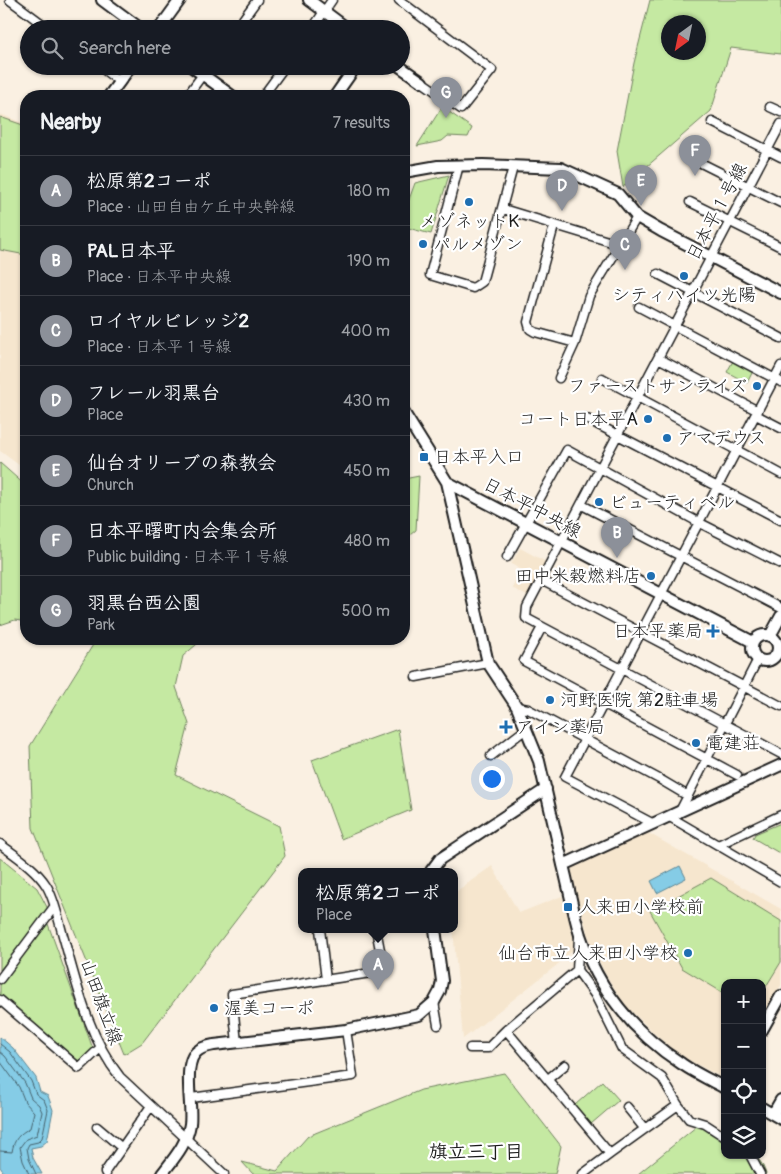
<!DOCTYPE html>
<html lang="en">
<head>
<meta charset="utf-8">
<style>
	:root { --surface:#171b24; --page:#20242c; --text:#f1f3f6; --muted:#9ea1a6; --line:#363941; --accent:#8c9099 }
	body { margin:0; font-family:Pangolin,"Klee One",sans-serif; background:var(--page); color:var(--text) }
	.controls { position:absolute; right:15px; bottom:15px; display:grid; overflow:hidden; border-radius:10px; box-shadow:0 1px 4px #0004 }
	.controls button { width:45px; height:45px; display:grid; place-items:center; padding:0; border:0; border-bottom:1px solid var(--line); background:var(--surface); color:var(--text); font:25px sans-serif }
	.compass { position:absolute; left:661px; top:15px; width:45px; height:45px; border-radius:50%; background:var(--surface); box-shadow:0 1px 4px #0004; rotate:213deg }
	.you { position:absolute; left:491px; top:778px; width:18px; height:18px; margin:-12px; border:4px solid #fff; border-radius:50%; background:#1a73e8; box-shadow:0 0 0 8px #1a73e833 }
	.badge { display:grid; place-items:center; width:32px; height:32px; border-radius:50%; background:var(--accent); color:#fff; font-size:16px; font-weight:700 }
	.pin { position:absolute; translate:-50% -41px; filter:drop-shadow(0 1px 2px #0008) }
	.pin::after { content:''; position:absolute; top:26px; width:18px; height:15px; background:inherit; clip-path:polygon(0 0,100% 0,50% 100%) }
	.popup { position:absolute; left:298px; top:868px; width:160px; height:65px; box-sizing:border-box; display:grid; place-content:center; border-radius:10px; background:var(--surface); filter:drop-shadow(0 1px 4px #0005); font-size:16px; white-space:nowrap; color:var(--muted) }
	.popup b { font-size:19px; color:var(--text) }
	.popup::after { content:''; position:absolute; left:50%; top:100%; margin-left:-10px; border:10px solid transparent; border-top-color:var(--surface) }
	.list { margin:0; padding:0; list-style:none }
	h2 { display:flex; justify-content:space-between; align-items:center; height:65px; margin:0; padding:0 20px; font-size:21px }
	h2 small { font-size:16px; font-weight:400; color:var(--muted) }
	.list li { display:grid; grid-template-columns:32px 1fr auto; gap:15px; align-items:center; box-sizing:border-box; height:70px; padding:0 20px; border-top:1px solid var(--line) }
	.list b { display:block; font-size:19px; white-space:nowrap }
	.list p { margin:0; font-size:16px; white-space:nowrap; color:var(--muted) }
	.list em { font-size:16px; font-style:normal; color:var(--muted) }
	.icon { flex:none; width:28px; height:28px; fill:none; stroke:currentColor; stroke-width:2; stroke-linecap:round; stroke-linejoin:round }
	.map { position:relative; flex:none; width:781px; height:1174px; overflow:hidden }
	.search { position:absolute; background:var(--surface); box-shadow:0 1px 4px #0004; left:20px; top:20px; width:390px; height:55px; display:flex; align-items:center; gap:12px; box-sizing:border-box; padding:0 18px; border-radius:28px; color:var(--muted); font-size:19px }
	.panel { position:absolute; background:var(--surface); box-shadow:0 1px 4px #0004; left:20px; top:90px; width:390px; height:555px; border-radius:20px }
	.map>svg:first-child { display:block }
</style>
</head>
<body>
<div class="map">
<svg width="781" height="1174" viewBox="0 0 781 1174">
	<rect width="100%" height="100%" fill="#faf0e2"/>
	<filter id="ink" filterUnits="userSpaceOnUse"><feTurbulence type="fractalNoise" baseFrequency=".02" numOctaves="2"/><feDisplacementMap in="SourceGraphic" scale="10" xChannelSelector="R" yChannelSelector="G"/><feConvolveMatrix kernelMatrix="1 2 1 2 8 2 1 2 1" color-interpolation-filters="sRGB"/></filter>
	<g filter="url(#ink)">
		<path fill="#f6e6ce" d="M0,114L26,124V475L19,465L0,451Z
			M520,548L548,563L529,597L512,588L522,570L511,564Z
			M645,831L781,909V985L762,1018V983H725V1079L675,1053L625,1005L604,972L588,935L573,881L571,866Z
			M492,866L519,913L562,896L574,940V949L557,965L463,1039L453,929H454V893Z"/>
		<path fill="#c5e9a2" stroke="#70825f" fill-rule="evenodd" d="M650,0H781V54L731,48L711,111L623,187L617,151L634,63ZM668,22H698V52H668Z
			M442,107L472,128L468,137L448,136L442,141L417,146Z
			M0,117L26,126V255L0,250Z
			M449,175L431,234L404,227V213L415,183Z
			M733,361L753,371L747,383L727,372Z
			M0,463L26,486V622L15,620L0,625Z
			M419,476L416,530L404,540V479Z
			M92,639H203L183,656L176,687L189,724L176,775L279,826L285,856L142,1043L124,1054L33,828L30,746L96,640Z
			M398,729L411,810L341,839L312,760Z
			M781,823V854L753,838L755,834Z
			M0,858L37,888L48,909L0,970Z
			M711,878L781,921V962L762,993V983H725V994L682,968L650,911Z
			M48,924L93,1049L80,1065L0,999V982Z
			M504,1073L561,1146L555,1174H253L242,1162L277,1171L308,1136L421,1090Z
			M602,1081L619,1100L591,1124L575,1105Z
			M697,1126L725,1135V1155C748,1155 758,1149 766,1174H638Z"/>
		<path fill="#85cce6" stroke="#5b8695" d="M680,866L686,878L657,893L651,881Z
			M0,1037L13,1048L36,1078L40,1092L48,1096L53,1110L47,1141L41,1146L31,1148L33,1158L42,1174H5L0,1167Z"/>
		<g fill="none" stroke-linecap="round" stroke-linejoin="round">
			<path stroke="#46626d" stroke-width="1" d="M0,1044L10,1052L31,1081L36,1094L44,1100L48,1110L42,1138L38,1142L29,1144L27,1148L29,1159L36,1174
				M0,1052L5,1056L25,1083L31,1098L39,1105L42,1112L37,1135L26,1139L20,1147L23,1161L29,1174
				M0,1061L19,1087L25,1102L34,1112L30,1128C19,1134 14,1139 12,1152L0,1151"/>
			<defs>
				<path id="minor" d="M10,0L49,29
					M399,0L492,70L461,109L422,82
					M236,29L257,0
					M312,29L332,0
					M99,66L120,82
					M187,96L209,66
					M263,96L285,66
					M770,107L781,112
					M712,122L781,157
					M781,124L527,607L526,618L781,754
					M697,161L781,203
					M459,165L430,275L473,288L482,282L513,167
					M690,202L781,247
					M503,209L621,245
					M554,226L528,322L530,329L535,332L575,343
					M658,274L781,338
					M639,307L781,382
					M658,358L758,411
					M559,378L575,343L589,296L637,217
					M602,378L781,474
					M756,415L781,428
					M585,418L781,520
					M582,505L781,608
					M507,557L567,450L698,522L781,564
					M541,580L781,706
					M542,627L524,661L737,775
					M416,677L488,663
					M517,707L528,709L661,780L688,796
					M491,756L526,729
					M679,813L758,659
					M670,817L781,882
					M652,823L565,777L781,366
					M0,844C16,856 35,868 46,885C55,899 59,923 64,939C77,986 89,1038 120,1077L224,1174
					M718,845L781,815
					M320,929L326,980
					M579,937L577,970L595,995L622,1049L662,1078L678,1105L689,1119L705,1124L725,1137
					M577,970L506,1030L610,1154L678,1105
					M0,979L54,907
					M0,1000L79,1068L100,1048
					M434,1002L438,1025
					M237,1043L232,994L384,971L376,929
					M470,1048H488L506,1030
					M548,1079L565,1065
					M191,1098L353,1076L346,1030
					M627,1107L644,1128
					M97,1127L122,1148
					M750,1155L760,1174
					M106,1174L105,1172L151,1106
					M583,1174L610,1154"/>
				<path id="tertiary" d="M102,0L141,29
					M309,0L348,29
					M159,29L180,0
					M191,66L232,96
					M399,66L422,82
					M109,96L131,66
					M335,96L356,66
					M404,172L438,166L483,165L561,168L618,194L637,217L661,231L781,293
					M404,413L447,482L753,642
					M447,482L488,663L517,707L539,761L563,865C636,832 708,798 781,765
					M752 648a13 13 0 1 1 26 0a13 13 0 1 1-26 0Z
					M770,636L781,616
					M563,865C569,888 573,912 580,935C598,989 634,1033 682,1064C695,1073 710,1080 725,1088
					M431,871L440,859L546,789
					M762,1030L781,996
					M762,1108L781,1119
					M773,1114L781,1100
					M162,1174C174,1158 187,1144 190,1124C193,1105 181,1060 199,1050C203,1047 209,1046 214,1045L346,1030L419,1015L434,1002L440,991L442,981L435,929"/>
			</defs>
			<use href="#minor" stroke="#1c1c1c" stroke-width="11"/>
			<use href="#tertiary" stroke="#1c1c1c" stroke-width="14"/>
			<use href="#minor" stroke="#fff" stroke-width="8"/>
			<use href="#tertiary" stroke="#fff" stroke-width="10"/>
		</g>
	</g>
	<g fill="#1f6fb2" stroke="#fff" stroke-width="2">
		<circle cx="469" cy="202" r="5"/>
		<circle cx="423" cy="244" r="5"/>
		<circle cx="684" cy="276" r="5"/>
		<circle cx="757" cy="386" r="5"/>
		<circle cx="648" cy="419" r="5"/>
		<circle cx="667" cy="438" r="5"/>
		<rect x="419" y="452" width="10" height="10" rx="2.5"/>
		<circle cx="599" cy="502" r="5"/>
		<circle cx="651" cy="576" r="5"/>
		<path d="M710.5 623.5h5v5h5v5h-5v5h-5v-5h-5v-5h5z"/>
		<circle cx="550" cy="700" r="5"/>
		<path d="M503.5 719.5h5v5h5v5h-5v5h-5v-5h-5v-5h5z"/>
		<circle cx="696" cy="743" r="5"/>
		<rect x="563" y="902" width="10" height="10" rx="2.5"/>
		<circle cx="688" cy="953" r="5"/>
		<circle cx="214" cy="1008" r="5"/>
	</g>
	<g text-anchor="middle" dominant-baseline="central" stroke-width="4.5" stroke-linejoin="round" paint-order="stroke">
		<g font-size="18" fill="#1c1c1c" stroke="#fff">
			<text transform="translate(717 212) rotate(-62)">日本平１号線</text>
			<text transform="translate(532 508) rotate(28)">日本平中央線</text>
			<text transform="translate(101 1002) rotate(70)">山田旗立線</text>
		</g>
		<g font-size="18" fill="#1c1c1c" stroke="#fff" text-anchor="start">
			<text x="469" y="221" text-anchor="middle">メゾネットK</text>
			<text x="433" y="244">パルメゾン</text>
			<text x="684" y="295" text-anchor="middle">シティハイツ光陽</text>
			<text x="747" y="386" text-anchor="end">ファーストサンライズ</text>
			<text x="638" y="419" text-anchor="end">コート日本平A</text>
			<text x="677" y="438">アマデウス</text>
			<text x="434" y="457">日本平入口</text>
			<text x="609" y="502">ビューティベル</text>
			<text x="641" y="576" text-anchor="end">田中米穀燃料店</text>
			<text x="703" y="631" text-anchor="end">日本平薬局</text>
			<text x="560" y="700">河野医院 第2駐車場</text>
			<text x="516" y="727">アイン薬局</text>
			<text x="706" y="743">電建荘</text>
			<text x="578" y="907">人来田小学校前</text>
			<text x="678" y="953" text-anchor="end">仙台市立人来田小学校</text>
			<text x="224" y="1008">渥美コーポ</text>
		</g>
		<g font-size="19" font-weight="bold" fill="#1c1c1c" stroke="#fff">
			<text x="476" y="1152">旗立三丁目</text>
		</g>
	</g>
</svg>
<div class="controls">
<button>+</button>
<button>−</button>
<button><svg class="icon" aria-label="locate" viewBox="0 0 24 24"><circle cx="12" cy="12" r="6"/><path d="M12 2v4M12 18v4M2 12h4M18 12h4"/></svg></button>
<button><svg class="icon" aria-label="layers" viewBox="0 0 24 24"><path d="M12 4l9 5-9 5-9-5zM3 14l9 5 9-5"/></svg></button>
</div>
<svg class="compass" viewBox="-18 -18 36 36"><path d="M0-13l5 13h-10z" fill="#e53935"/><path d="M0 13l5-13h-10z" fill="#9ea1a6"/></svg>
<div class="you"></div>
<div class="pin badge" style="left:378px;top:990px">A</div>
<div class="popup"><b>松原第2コーポ</b>Place</div>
<div class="pin badge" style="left:617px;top:558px">B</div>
<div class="pin badge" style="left:625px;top:270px">C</div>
<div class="pin badge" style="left:562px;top:211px">D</div>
<div class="pin badge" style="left:641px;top:206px">E</div>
<div class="pin badge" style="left:695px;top:176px">F</div>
<div class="pin badge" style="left:446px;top:118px">G</div>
<div class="search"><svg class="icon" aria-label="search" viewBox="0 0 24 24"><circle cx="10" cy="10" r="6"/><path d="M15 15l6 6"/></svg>Search here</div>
<section class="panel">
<h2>Nearby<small>7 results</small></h2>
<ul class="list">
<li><span class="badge">A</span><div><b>松原第2コーポ</b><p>Place · 山田自由ケ丘中央幹線</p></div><em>180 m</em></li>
<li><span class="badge">B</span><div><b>PAL日本平</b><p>Place · 日本平中央線</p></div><em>190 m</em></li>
<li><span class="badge">C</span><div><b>ロイヤルビレッジ2</b><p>Place · 日本平１号線</p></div><em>400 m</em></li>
<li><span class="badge">D</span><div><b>フレール羽黒台</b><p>Place</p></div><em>430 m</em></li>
<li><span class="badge">E</span><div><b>仙台オリーブの森教会</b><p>Church</p></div><em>450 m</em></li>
<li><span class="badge">F</span><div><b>日本平曙町内会集会所</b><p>Public building · 日本平１号線</p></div><em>480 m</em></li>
<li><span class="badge">G</span><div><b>羽黒台西公園</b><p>Park</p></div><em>500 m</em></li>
</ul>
</section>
</div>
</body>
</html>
